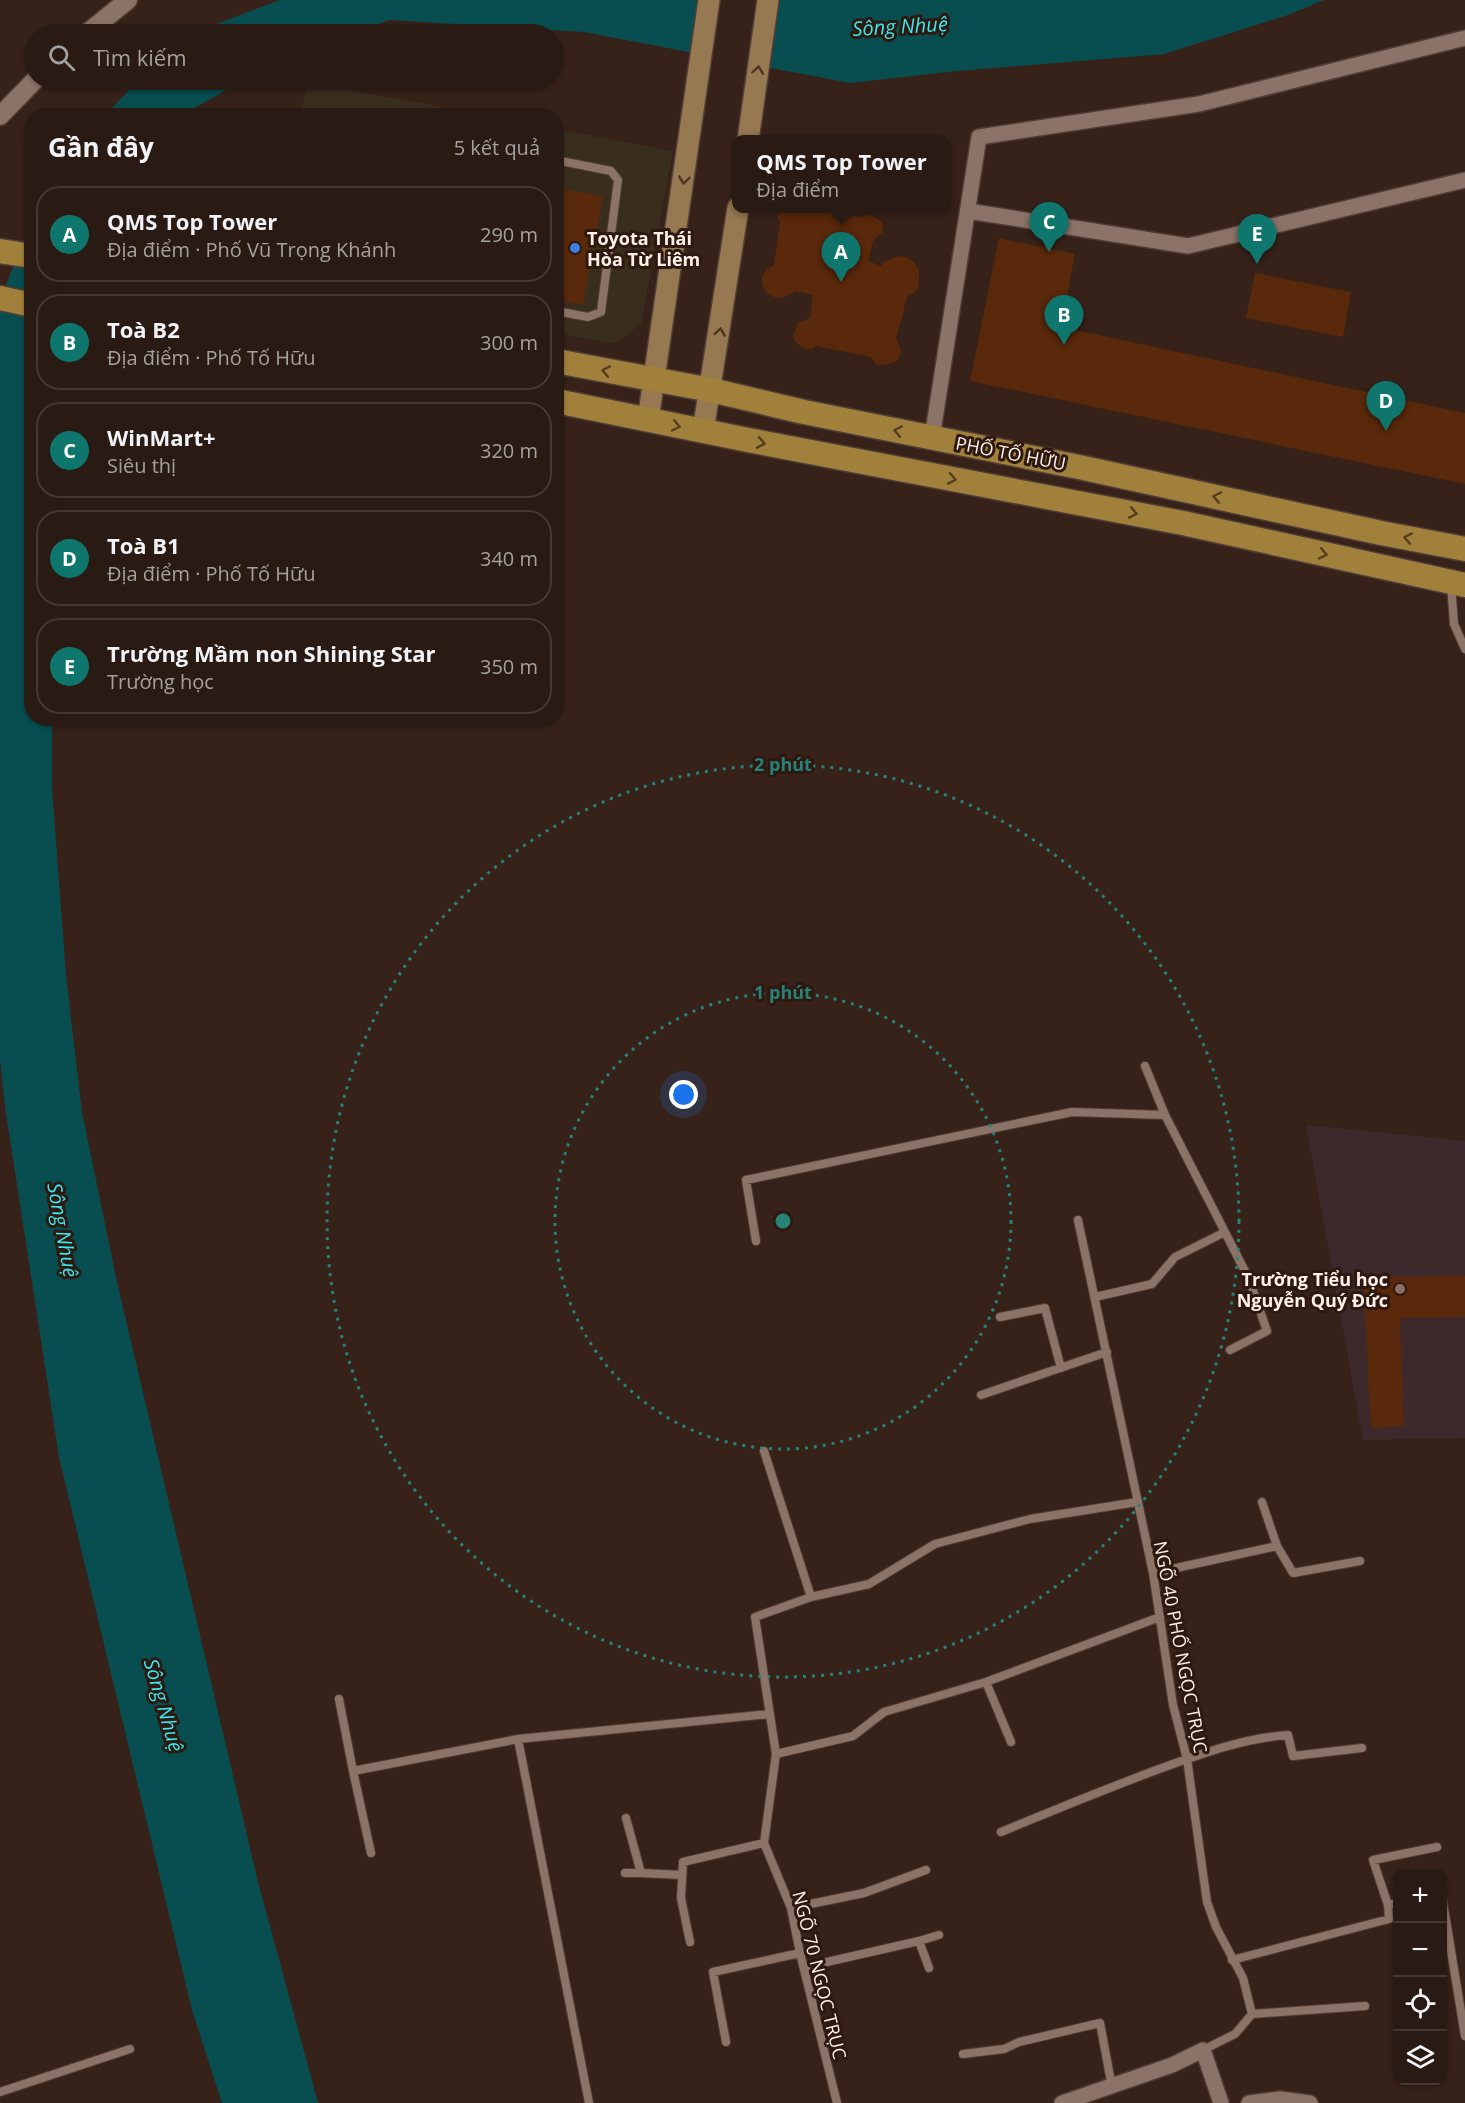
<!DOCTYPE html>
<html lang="vi">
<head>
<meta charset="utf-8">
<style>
	:root { --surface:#291a13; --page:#31231c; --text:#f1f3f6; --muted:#a5a1a0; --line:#453833; --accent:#0f766e }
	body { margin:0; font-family:"Open Sans",sans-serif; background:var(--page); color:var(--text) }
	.controls { position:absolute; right:18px; bottom:18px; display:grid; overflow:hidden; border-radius:12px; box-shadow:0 2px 4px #0004 }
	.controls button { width:54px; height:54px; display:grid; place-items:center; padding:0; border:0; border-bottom:2px solid var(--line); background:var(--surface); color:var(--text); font:30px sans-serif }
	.you { position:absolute; left:684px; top:1095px; width:21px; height:21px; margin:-15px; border:4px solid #fff; border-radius:50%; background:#1a73e8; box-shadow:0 0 0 9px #1a73e833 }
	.badge { display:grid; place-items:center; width:39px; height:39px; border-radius:50%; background:var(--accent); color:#fff; font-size:20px; font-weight:700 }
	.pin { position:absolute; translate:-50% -50px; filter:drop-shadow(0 2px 3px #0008) }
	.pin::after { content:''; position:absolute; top:32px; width:21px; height:18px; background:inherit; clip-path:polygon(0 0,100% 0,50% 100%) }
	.popup { position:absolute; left:732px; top:135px; width:219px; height:78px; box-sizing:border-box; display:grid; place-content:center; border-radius:12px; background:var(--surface); filter:drop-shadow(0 2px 4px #0005); font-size:20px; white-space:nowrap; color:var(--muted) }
	.popup b { font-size:22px; color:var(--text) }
	.popup::after { content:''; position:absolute; left:50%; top:100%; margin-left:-12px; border:12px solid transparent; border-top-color:var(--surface) }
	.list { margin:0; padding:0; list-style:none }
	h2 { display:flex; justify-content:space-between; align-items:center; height:78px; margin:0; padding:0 24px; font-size:26px }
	h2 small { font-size:20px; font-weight:400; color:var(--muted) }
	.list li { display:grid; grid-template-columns:39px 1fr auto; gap:18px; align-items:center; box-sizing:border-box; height:96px; margin:0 12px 12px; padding:0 12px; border:2px solid var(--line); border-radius:24px }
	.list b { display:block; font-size:22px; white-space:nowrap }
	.list p { margin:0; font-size:20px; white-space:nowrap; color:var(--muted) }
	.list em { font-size:20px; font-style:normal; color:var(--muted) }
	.icon { flex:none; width:33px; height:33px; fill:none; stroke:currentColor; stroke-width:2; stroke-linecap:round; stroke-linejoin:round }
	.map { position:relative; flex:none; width:1465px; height:2103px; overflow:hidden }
	.search { position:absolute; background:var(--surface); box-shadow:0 2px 4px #0004; left:24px; top:24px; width:540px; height:66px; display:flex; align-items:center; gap:15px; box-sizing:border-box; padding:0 21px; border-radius:33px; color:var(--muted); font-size:22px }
	.panel { position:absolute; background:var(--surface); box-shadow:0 2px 4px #0004; left:24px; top:108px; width:540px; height:618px; border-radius:24px }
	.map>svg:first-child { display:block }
</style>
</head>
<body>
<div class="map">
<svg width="1465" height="2103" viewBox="0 0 1465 2103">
	<rect width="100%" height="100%" fill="#372219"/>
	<path fill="#392d1e" d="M307,82L485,115H301Z
		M556,129L673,151L641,324L614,344L557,333Z"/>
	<path fill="#3d292b" d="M1306,1125L1465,1141V1438L1363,1440Z"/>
	<path fill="#084e51" d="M280,0H1324L1288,15L1164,54L957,71L850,83L584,32L389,20L353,34H193L198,31Z
		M139,80H244L182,115H105Z
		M31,222L32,718L52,719V788L66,975L82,1112L117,1282L258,1882L318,2103H222L192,2010L59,1457L5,1107L0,1059V300Z"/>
	<path fill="#372219" d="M709,0H768L758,68L701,57Z"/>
	<path fill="#5a280b" d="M556,188L603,196L583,305L556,300Z
		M778,208H814L859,217L871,215L882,222L883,228L882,233L873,241L868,261L881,266L884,262L898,256L906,257L914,262L919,270V286L914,293L907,297L896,339L901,350L899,358L894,363L880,365L875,363L871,357L816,346L812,349H806L795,342L793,337L797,323L810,318L813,295L796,291L782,298L774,297L767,293L762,285V276L767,269L774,266L780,222L777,216Z
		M999,238L1075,254L1061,327L1465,413V484L970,381Z
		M1255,273L1351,292L1343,337L1246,318Z
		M1465,1276V1317L1400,1318L1404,1426L1371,1428L1363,1277Z"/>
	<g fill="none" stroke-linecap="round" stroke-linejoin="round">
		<defs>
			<path id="service" d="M556,160L611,171L618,180L601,312L588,317L556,311
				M1451,584L1454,624L1465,649
				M1145,1066L1165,1115
				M1078,1220L1153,1573L1173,1705L1187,1759L1207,1902L1216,1927L1243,1978L1252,2014L1235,2034L1203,2050
				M756,1241L746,1180L1072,1112L1165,1115L1249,1279L1267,1331L1230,1350
				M1095,1297L1152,1284L1175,1257L1225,1232
				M1000,1317L1045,1308L1061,1368
				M981,1395L1107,1352
				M764,1451L811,1597
				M1262,1502L1277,1546
				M1153,1573L1277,1546L1293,1573L1360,1561
				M986,1682L1011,1742
				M339,1699L353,1771L518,1739L770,1714
				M518,1739L589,2103
				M776,1754L853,1736L884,1712L986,1682L1160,1617
				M353,1771L371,1853
				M626,1818L641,1873L682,1875
				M1001,1832C1054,1810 1106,1789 1159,1769C1201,1754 1244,1738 1288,1735L1293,1756L1362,1748
				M625,1873H641
				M1442,1896L1465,2036
				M1388,1905L1373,1860L1437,1847
				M791,1908L864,1893L926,1870
				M919,1941L929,1968
				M690,1942L681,1898L683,1862L764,1843
				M1232,1960L1389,1919L1388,1905L1398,1903
				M805,1967L919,1941L939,1935
				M1252,2014L1365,2006
				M726,2042L713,1972L800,1953
				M963,2054L1004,2049L1019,2042L1100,2023L1112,2087
				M0,2092L130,2049
				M837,2103L800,1953L791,1908L764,1843L776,1754L755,1617L811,1597L869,1584L935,1544L1030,1519L1137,1502"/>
			<path id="minor" d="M968,211L1188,246L1465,180
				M932,438L979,137L1199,104L1465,38
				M1062,2103L1172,2065L1203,2050L1221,2103
				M1249,2103L1280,2099L1310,2103"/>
			<path id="tertiary" d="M86,34L128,0
				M0,116L35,80"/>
			<path id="secondary" d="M748,140L768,0
				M648,420L709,0
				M703,431L738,208"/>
			<path id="primary" d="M0,251L32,256
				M0,298L32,305
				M556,361L711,390L804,412L1079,467L1381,533L1465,549
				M556,401L748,440L1183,523L1465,585"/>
		</defs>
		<use href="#service" stroke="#503d36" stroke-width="10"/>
		<use href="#minor" stroke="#503d36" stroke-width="18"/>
		<use href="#tertiary" stroke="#503d36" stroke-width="21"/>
		<use href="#secondary" stroke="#503d36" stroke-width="24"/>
		<use href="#primary" stroke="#503d36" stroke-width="27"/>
		<use href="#service" stroke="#8c7367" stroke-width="8"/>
		<use href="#minor" stroke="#8c7367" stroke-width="15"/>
		<use href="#tertiary" stroke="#8c7367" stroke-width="18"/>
		<use href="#secondary" stroke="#967951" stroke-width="21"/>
		<use href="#primary" stroke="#a1803b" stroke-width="24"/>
	</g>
	<defs><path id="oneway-chevron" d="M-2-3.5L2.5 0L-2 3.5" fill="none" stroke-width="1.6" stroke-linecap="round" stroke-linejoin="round" transform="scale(1.5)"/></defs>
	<g stroke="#4c3623">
		<use href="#oneway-chevron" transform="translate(758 70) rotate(-82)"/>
		<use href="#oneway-chevron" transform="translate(684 180) rotate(98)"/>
		<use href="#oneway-chevron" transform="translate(720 332) rotate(-82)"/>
	</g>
	<g stroke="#563d1e">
		<use href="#oneway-chevron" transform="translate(606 371) rotate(-169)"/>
		<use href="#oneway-chevron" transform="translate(676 426) rotate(12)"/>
		<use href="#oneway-chevron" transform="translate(898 431) rotate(-169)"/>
		<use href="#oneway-chevron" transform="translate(761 443) rotate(11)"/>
		<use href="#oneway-chevron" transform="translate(952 479) rotate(11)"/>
		<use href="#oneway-chevron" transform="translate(1217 497) rotate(-168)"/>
		<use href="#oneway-chevron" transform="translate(1133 513) rotate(11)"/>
		<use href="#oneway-chevron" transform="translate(1408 538) rotate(-169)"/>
		<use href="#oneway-chevron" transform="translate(1323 554) rotate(12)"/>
	</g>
	<g fill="none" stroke="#27827a" stroke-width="3" stroke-dasharray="3 6">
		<circle cx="783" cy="1221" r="228"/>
		<circle cx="783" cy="1221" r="456"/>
	</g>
	<circle fill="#3f7fe0" stroke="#2d190f" stroke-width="2" cx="575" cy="248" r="6"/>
	<circle fill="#8d6e63" stroke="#2d190f" stroke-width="2" cx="1400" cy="1289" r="6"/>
	<g text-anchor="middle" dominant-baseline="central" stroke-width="6" stroke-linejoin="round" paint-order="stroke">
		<g font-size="18" font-weight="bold" fill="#fff0e9" stroke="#2d190f" text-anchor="start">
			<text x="587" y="238">Toyota Thái<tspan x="587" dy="21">Hòa Từ Liêm</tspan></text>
			<text x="1388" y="1279" text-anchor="end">Trường Tiểu học<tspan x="1388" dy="21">Nguyễn Quý Đức</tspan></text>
		</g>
		<g font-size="18" fill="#fff0e9" stroke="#2d190f">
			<text transform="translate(1011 453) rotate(11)">PHỐ TỐ HỮU</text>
			<text transform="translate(1181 1647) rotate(79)">NGÕ 40 PHỐ NGỌC TRỤC</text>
			<text transform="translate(820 1975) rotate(76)">NGÕ 70 NGỌC TRỤC</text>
		</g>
		<g font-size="20" font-style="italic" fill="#3ae9f1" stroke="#2d190f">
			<text transform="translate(900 26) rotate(-3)">Sông Nhuệ</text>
			<text transform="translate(63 1230) rotate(80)">Sông Nhuệ</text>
			<text transform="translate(164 1705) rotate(74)">Sông Nhuệ</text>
		</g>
	</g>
	<circle cx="783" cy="1221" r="9" fill="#27827a" stroke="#2d190f" stroke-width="3"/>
	<g font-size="18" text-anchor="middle" font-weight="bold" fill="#27827a" stroke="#2d190f" stroke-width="6" stroke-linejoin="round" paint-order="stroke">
		<text x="783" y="771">2 phút</text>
		<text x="783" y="999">1 phút</text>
	</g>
</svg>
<div class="controls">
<button>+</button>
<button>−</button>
<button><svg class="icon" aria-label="locate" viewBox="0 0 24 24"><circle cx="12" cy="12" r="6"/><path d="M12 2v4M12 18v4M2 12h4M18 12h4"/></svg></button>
<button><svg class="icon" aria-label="layers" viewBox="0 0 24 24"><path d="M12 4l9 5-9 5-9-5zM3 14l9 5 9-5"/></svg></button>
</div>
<div class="you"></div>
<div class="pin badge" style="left:841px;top:282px">A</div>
<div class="popup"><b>QMS Top Tower</b>Địa điểm</div>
<div class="pin badge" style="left:1064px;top:345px">B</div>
<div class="pin badge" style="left:1049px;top:252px">C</div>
<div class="pin badge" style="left:1386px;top:431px">D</div>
<div class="pin badge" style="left:1257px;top:264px">E</div>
<div class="search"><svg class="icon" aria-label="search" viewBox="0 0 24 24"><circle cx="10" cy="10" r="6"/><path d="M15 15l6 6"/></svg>Tìm kiếm</div>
<section class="panel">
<h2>Gần đây<small>5 kết quả</small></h2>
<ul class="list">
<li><span class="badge">A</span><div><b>QMS Top Tower</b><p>Địa điểm · Phố Vũ Trọng Khánh</p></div><em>290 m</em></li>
<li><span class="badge">B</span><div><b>Toà B2</b><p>Địa điểm · Phố Tố Hữu</p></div><em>300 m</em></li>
<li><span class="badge">C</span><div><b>WinMart+</b><p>Siêu thị</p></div><em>320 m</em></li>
<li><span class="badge">D</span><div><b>Toà B1</b><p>Địa điểm · Phố Tố Hữu</p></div><em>340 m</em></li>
<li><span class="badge">E</span><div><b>Trường Mầm non Shining Star</b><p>Trường học</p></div><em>350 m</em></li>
</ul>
</section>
</div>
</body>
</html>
